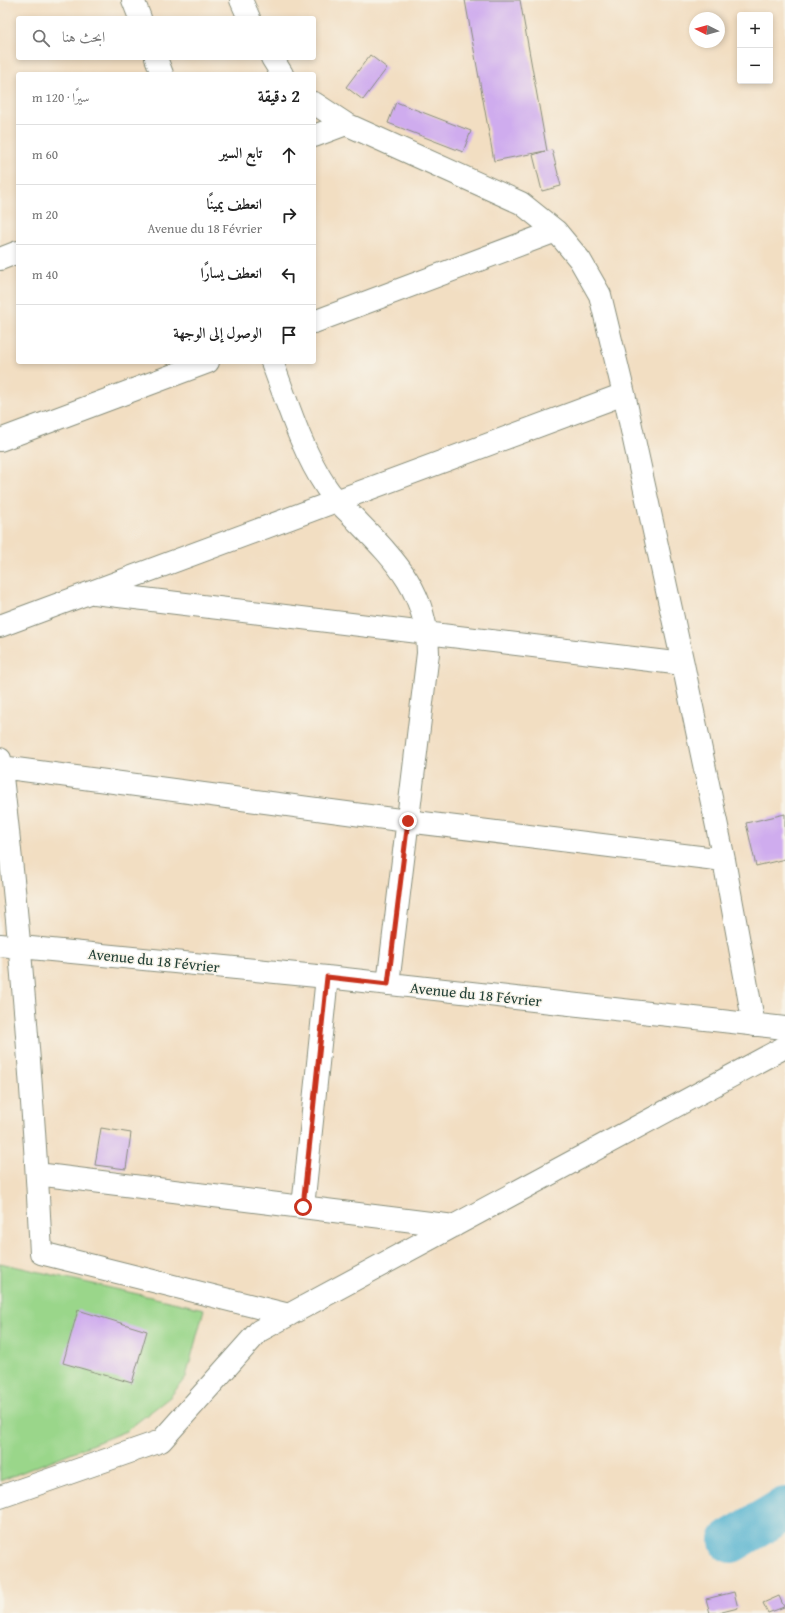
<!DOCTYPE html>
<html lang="ar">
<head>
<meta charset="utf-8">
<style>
	:root { --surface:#fff; --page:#f2f2f2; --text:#222; --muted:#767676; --line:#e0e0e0 }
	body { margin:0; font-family:"Gentium Book Plus",Amiri,serif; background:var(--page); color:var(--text); direction:rtl }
	.controls { position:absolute; right:12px; top:12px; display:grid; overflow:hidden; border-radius:4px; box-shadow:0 2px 6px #0003 }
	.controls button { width:36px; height:36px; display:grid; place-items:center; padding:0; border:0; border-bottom:1px solid var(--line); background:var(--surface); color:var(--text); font:20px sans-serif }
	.compass { position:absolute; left:689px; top:12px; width:36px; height:36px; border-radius:50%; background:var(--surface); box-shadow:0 2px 6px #0003; rotate:276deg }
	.stop { position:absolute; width:12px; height:12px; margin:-9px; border:3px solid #c8321e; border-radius:50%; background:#fff }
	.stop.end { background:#c8321e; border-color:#fff; box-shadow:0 1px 4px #0008 }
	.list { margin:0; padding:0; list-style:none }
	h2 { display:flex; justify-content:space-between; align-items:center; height:52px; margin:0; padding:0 16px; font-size:17px }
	h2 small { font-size:13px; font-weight:400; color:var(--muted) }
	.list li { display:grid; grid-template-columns:26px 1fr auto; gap:12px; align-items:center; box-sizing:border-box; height:60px; padding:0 16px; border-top:1px solid var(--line) }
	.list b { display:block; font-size:15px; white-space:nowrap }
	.list p { margin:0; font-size:13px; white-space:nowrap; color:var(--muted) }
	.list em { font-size:13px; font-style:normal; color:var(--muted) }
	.icon { flex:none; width:22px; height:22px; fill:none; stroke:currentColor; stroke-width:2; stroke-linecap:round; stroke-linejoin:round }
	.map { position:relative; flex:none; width:785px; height:1613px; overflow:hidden; direction:ltr }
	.search { position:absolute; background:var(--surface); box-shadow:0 2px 6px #0003; left:16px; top:16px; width:300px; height:44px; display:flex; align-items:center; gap:10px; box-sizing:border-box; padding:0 14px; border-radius:4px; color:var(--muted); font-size:15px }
	.panel { position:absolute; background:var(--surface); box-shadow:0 2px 6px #0003; left:16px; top:72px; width:300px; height:292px; border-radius:4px; direction:rtl }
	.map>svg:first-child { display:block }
</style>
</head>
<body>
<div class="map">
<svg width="785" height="1613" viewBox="0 0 785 1613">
	<rect width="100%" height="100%" fill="#f7f3e8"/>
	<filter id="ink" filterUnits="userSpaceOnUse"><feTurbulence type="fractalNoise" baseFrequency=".025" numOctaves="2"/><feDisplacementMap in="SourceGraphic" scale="8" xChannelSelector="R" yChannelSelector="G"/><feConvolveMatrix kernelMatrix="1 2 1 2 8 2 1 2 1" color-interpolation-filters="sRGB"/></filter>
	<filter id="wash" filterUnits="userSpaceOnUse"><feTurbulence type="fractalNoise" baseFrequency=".012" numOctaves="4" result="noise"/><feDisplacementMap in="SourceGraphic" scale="16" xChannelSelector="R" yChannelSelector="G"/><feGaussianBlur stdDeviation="0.9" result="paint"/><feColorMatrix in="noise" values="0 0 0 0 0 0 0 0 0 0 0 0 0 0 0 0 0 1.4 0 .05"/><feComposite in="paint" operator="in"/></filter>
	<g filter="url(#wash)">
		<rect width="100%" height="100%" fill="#f2dec2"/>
		<path fill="#9ad68a" stroke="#5c8a5f" d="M0,1263L204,1309L186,1377L170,1397L126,1431L0,1481Z"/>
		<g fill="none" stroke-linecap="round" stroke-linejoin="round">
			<path stroke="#50b1cf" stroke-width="44" d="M731,1541L785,1509"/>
		</g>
		<g id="blocks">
			<path fill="#cfacee" d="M465,0H520L547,151L552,150L561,186L542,191L533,155L545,151L494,161Z
				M370,55L387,68L363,100L346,87Z
				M396,102L471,131L463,152L388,123Z
				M785,814V859L756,866L746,823Z
				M101,1128L131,1133L126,1169L95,1165Z
				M78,1310L147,1331L132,1383L63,1363Z
				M734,1592L738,1608L718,1613H710L706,1599Z
				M779,1596L784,1607L768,1613L763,1603Z"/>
		</g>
	</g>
	<g filter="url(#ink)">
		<use href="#blocks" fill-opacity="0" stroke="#888e7b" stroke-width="1"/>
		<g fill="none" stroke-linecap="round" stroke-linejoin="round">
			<defs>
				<path id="minor" d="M133,0L140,18
					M241,0L249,18
					M156,58L162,74
					M272,58L282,74
					M314,103L346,124L521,203L556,231L580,260L600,295L624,394L683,664L724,860L754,1025
					M314,136L346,124
					M0,259L18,252
					M314,322L556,231
					M272,362C288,404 301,449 326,487C334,500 347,510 357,521C397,562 427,592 428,653L388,984
					M0,440L208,362
					M94,593L683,664
					M0,626L624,394
					M0,759C19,923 33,1088 41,1253L289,1315
					M1,767L407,821L724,860
					M0,945L327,977L785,1028
					M37,1174L454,1226
					M303,1207L327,977
					M0,1497L161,1441L259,1331L785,1047"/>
			</defs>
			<use href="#minor" stroke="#888e7b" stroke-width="24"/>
			<use href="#minor" stroke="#fff" stroke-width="22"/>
		</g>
	</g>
	<g fill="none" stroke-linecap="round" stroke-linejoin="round" filter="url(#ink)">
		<path stroke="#c8321e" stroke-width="5" d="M303,1207L327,977L388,984L408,821"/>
	</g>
	<g text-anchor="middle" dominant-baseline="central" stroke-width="3" stroke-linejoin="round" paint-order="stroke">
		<g font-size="15" fill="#1f3d34" stroke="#f7f3e8">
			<text transform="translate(154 960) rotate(6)">Avenue du 18 Février</text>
			<text transform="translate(476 994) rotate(6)">Avenue du 18 Février</text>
		</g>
	</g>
</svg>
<div class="controls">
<button>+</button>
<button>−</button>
</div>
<svg class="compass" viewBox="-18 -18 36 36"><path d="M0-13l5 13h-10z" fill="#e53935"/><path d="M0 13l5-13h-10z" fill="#767676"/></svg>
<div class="stop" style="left:303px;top:1207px"></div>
<div class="stop end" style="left:408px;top:821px"></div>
<div class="search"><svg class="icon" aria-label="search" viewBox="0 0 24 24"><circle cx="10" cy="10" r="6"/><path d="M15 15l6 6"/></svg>ابحث هنا</div>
<section class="panel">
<h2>2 دقيقة<small>سيرًا · 120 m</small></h2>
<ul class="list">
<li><svg class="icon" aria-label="ahead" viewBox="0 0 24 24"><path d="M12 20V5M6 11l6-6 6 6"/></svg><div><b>تابع السير</b></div><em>60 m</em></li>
<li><svg class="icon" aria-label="right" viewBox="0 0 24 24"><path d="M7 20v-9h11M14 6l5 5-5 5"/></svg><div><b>انعطف يمينًا</b><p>Avenue du 18 Février</p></div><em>20 m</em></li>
<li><svg class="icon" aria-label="left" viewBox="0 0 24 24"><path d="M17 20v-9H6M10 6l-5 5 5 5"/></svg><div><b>انعطف يسارًا</b></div><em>40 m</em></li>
<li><svg class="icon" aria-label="arrive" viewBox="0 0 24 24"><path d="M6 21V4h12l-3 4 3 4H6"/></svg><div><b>الوصول إلى الوجهة</b></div></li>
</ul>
</section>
</div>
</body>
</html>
